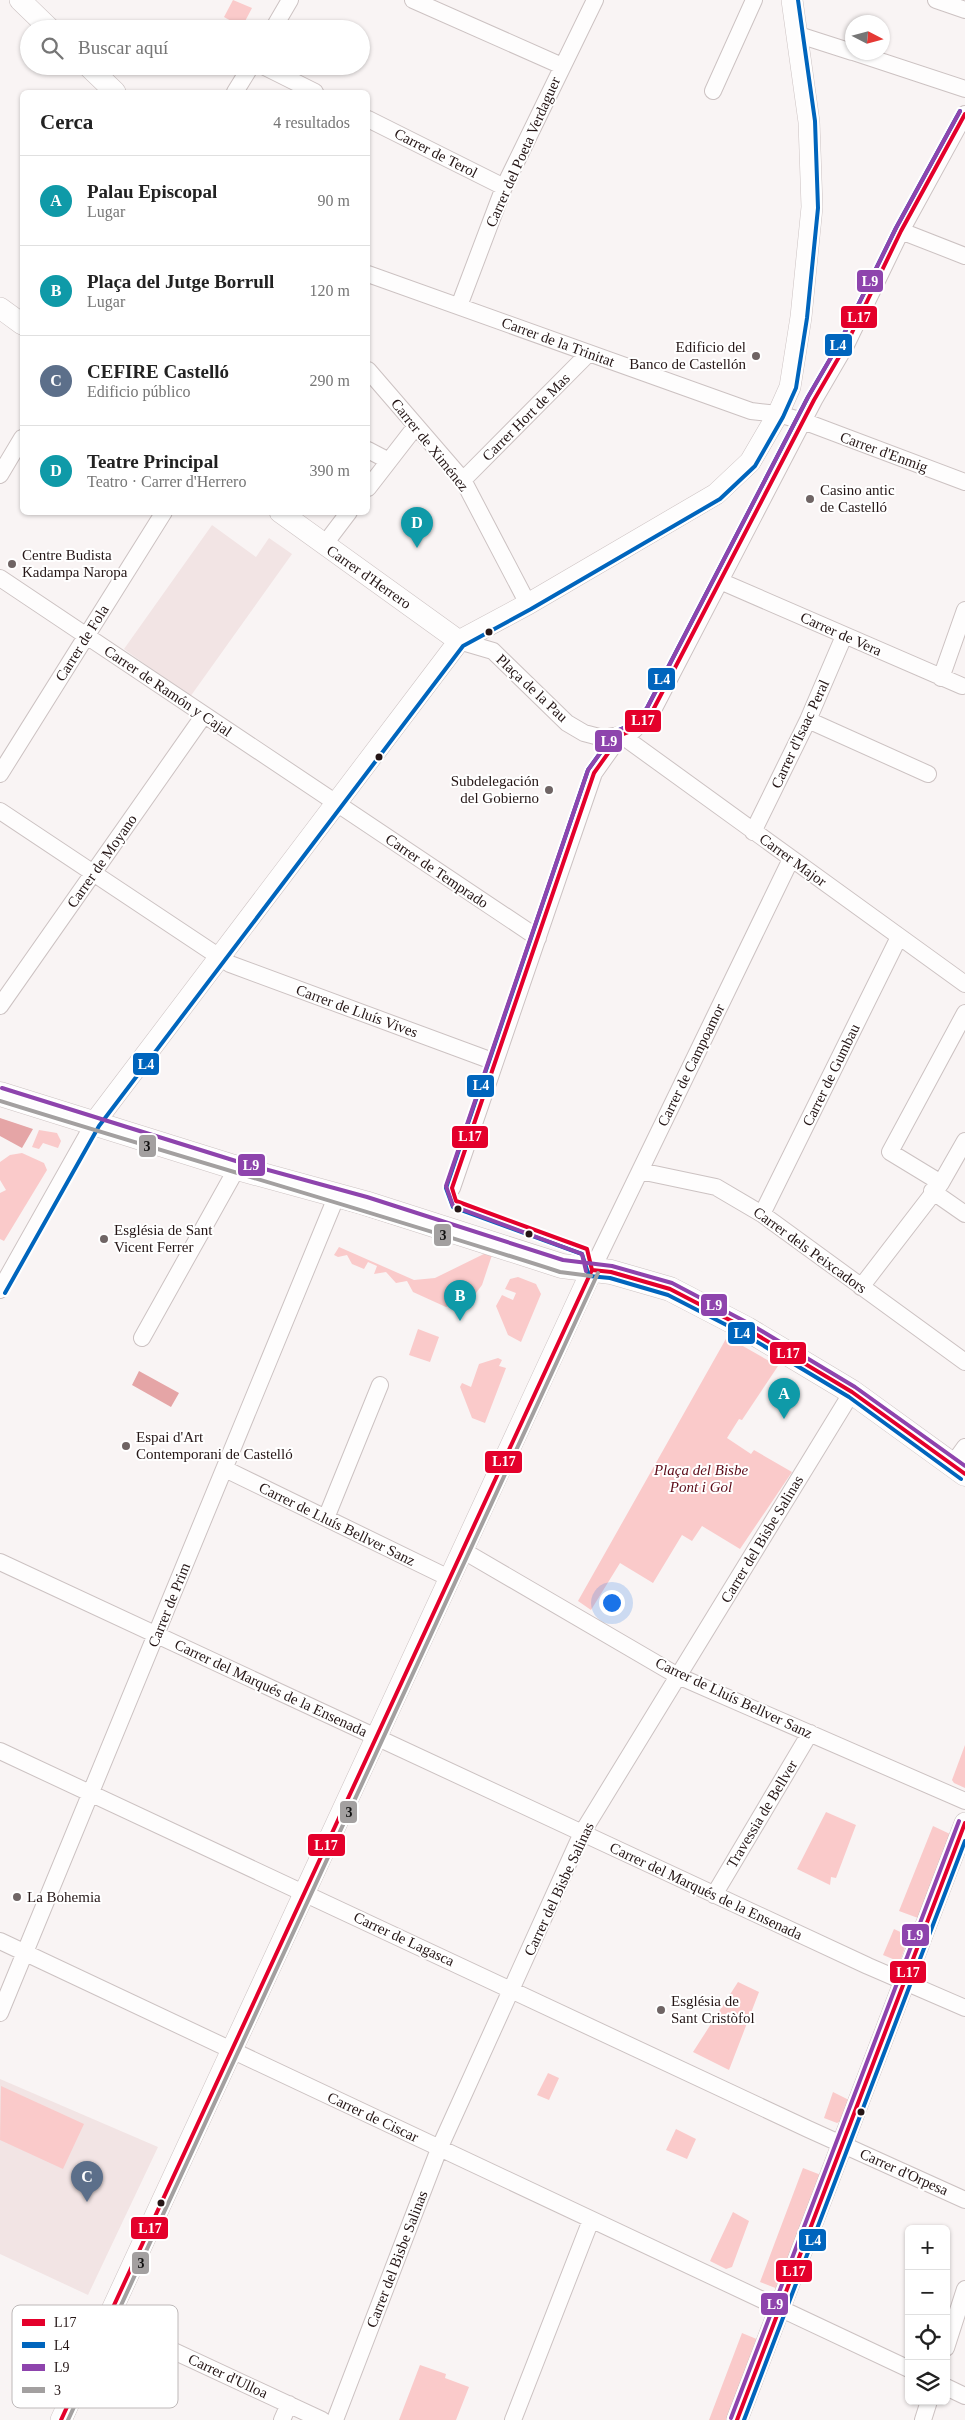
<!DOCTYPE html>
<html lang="es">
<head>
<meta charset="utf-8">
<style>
	:root { --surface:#fff; --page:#f2f2f2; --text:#222; --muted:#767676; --line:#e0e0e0; --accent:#6f6464 }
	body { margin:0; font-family:"Times New Roman",serif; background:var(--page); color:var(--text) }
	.controls { position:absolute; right:15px; bottom:15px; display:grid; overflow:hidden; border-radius:8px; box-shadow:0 1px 4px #0004 }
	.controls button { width:45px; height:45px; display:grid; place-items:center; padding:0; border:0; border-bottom:1px solid var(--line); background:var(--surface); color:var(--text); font:25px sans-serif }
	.compass { position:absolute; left:845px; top:15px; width:45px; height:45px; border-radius:50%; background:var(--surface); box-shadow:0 1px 4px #0004; rotate:96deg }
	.you { position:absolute; left:611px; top:1602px; width:18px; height:18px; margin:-12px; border:4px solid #fff; border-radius:50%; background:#1a73e8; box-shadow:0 0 0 8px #1a73e833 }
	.badge { display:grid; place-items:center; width:32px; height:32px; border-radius:50%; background:var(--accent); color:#fff; font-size:16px; font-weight:700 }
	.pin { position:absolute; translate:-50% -41px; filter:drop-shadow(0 1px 2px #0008) }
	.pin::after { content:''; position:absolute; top:26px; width:18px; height:15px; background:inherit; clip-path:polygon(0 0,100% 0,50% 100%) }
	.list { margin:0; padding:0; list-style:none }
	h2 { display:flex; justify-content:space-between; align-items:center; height:65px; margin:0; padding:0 20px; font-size:21px }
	h2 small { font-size:16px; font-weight:400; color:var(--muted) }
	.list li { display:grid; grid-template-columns:32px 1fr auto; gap:15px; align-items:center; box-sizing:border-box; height:90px; padding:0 20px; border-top:1px solid var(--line) }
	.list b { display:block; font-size:19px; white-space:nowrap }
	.list p { margin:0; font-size:16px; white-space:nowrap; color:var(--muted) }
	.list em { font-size:16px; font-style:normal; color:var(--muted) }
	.icon { flex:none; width:28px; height:28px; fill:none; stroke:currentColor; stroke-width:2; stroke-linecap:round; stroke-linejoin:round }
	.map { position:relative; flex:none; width:965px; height:2420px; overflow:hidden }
	.search { position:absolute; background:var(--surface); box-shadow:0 1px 4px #0004; left:20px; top:20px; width:350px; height:55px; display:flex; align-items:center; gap:12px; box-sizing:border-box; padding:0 18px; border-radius:28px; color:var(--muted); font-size:19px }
	.panel { position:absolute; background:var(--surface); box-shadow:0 1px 4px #0004; left:20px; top:90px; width:350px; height:425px; border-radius:8px }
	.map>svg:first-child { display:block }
</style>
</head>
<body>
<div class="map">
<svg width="965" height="2420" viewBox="0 0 965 2420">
	<rect width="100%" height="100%" fill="#f9f4f4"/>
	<path fill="#f2e4e4" d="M212,525L256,557L269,538L292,554L190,697L124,649Z
		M0,2079L158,2147L88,2295L0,2254Z"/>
	<path fill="#facaca" d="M233,0L252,8L242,27L224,17Z
		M39,1130L57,1133L61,1141L58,1148L43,1143L39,1149L32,1147Z
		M22,1153L44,1163L47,1170L4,1241L0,1239V1193L6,1190L0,1180V1162L10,1155Z
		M339,1247L414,1280L435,1278L494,1249L482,1285L473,1297L446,1307L413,1292L407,1281L396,1283L386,1272L374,1274L377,1266L368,1262L364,1269L352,1264L347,1255L338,1257L334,1255Z
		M518,1277L536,1284L541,1294L521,1342L508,1335L496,1306L502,1295L513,1300L516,1293L505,1289L510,1279Z
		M418,1329L439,1337L430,1362L409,1355Z
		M727,1337L778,1366L742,1420L739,1419L727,1438L751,1454L754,1450L792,1472L740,1549L702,1526L692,1541L682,1535L653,1583L620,1563L591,1610L578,1601Z
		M498,1358L502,1360L499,1366L506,1368L485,1423L472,1418L460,1387L462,1383L471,1387L479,1364Z
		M965,1745V1788L954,1783L952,1780Z
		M826,1812L856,1825L836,1878L831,1877L830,1885L797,1869Z
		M933,1826L950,1834L918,1918L899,1911Z
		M894,1929L909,1936L900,1962L883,1955Z
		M738,1982L759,1992L729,2070L693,2052Z
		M548,2073L559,2078L549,2100L537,2095Z
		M1,2086L84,2124L63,2169L0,2140Z
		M833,2092L849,2100L841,2121L837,2123L824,2118Z
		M676,2129L696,2139L687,2159L666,2150Z
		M803,2168L821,2175L778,2289L760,2282Z
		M733,2212L749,2221L732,2267L726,2269L710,2261Z
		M742,2333L759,2340L729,2420H709Z
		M420,2365L446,2374L445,2378L469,2387L456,2420H399Z"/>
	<path fill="#e5a5a6" d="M0,1118L33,1129L22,1148L0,1136Z
		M139,1371L179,1393L171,1407L132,1385Z"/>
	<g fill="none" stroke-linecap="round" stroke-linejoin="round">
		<defs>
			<path id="minor" d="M413,0L562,66
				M936,0L965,10
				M273,29L290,0
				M796,34L852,52
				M853,52L965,89
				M263,66L315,92
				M713,91L754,0
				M235,92L251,66
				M368,119L504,187
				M901,231L965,256
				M368,274L751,411L778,414L803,421L965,482
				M459,306L504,187L595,0
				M368,370L463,480L528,604
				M368,450L389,461
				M0,475L22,438
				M463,480L589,353
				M368,488L416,426
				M324,545L349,512
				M0,578L538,938
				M720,581L962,686
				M459,641L493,651L567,723L584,733L603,738L621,735L634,730L652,712L814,400L846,345L901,231L965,114
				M941,678L965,610
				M808,720L928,774
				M621,735L965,984
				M0,774L164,512
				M0,811L230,964L495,1062
				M753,832L808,720L844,636
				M0,1006L204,715
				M640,1171L716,1187L762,1214L965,1362
				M941,1183L890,1152L965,1013
				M452,1188L594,773L621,735
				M932,1191L965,1214
				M762,1214L899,937
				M592,1270L791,859
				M861,1287L941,1183L965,1141
				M0,1290L94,1123
				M142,1338L237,1168
				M952,1465L965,1447
				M225,1469L449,1578
				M326,1518L380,1385
				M462,1550L678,1676L965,1801
				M0,1562L868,1966L965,2008
				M0,1751L808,2129L965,2200
				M714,1895L810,1733
				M0,1941L909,2369
				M0,2013L337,1195
				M107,2320L322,2420
				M946,2348L965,2289
				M946,2387L965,2396
				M282,2420L289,2404
				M335,2420L439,2149L582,1833L852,1392
				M513,2420L591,2220
				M923,2420L929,2401"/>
			<path id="tertiary" d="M20,0L50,29
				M88,66L115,92
				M0,308L22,324
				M280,512L459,641
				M94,1123L459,641L528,604L716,494L750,462L778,414L790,387L801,317L812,207L809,122L792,0
				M61,2420L592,1270
				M737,2420L965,1823"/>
			<path id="secondary" d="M0,1094L237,1168L365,1203L562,1266L611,1272L670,1289L747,1329L852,1392L965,1474"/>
		</defs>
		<use href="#minor" stroke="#ccc2c2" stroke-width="18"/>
		<use href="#tertiary" stroke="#ccc2c2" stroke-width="22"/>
		<use href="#secondary" stroke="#ccc2c2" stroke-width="25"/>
		<use href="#minor" stroke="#fefdfd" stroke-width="16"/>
		<use href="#tertiary" stroke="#fefdfd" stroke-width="21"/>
		<use href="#secondary" stroke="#fefdfd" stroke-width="24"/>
		<defs>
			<path id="bus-1" d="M592,1270L587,1249L456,1201L452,1188L594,773L621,735L634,730L652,712L814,400L846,345L901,231L965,114
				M592,1270L611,1272L670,1289L747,1329L852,1392L965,1474
				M61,2420L592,1270
				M737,2420L965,1823"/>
			<path id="bus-2" d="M960,111L896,228L840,342L808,397L647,708L631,725L616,731L588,770L446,1188L453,1207L582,1254L589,1276L610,1278L668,1295L744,1334L849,1397L961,1479
				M5,1293L99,1126L463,646L531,609L720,499L755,466L783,417L796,388L807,318L818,208L815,121L798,0
				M744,2420L965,1841"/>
			<path id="bus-3" d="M2,1088L239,1162L367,1197L563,1260L612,1266L672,1283L750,1324L855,1387L965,1466
				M586,1271L582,1254L453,1206L446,1186L588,770L616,731L631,725L647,708L808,397L840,342L896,228L960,111
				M731,2418L959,1821"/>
			<path id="bus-4" d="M0,1101C186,1159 374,1212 560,1272L591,1276
				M68,2420L598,1273"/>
		</defs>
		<use href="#bus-1" stroke="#fff" stroke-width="8"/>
		<use href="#bus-2" stroke="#fff" stroke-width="8"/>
		<use href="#bus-3" stroke="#fff" stroke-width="8"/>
		<use href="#bus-4" stroke="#fff" stroke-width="8"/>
		<use href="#bus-1" stroke="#e4002b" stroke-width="4"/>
		<use href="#bus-2" stroke="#0065bd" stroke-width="4"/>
		<use href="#bus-3" stroke="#8e44ad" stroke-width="4"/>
		<use href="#bus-4" stroke="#a3a0a0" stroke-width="4"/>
	</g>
	<g fill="#6f6464" stroke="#fff" stroke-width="2">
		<circle cx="756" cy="356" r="5"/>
		<circle cx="810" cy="499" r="5"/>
		<circle cx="12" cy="564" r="5"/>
		<circle cx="549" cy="790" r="5"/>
		<circle cx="104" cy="1239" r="5"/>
		<circle cx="126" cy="1446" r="5"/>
		<circle cx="17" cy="1897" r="5"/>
		<circle cx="661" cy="2010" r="5"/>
	</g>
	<g fill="#251616" stroke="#fff" stroke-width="2">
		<circle cx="489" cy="632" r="4.5"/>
		<circle cx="379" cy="757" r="4.5"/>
		<circle cx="458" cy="1209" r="4.5"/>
		<circle cx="529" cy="1234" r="4.5"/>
		<circle cx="861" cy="2112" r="4.5"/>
		<circle cx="161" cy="2203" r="4.5"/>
	</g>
	<g text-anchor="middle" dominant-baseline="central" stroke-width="4" stroke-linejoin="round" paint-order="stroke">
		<g font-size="15" fill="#251616" stroke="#fff">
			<text transform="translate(523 152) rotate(-66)">Carrer del Poeta Verdaguer</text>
			<text transform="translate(436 153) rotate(27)">Carrer de Terol</text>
			<text transform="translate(558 342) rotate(20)">Carrer de la Trinitat</text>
			<text transform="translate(526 417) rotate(-45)">Carrer Hort de Mas</text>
			<text transform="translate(430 445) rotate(51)">Carrer de Ximénez</text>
			<text transform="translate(884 452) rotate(20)">Carrer d'Enmig</text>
			<text transform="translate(369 577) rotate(35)">Carrer d'Herrero</text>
			<text transform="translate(841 634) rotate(24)">Carrer de Vera</text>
			<text transform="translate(82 643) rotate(-58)">Carrer de Fola</text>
			<text transform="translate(532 688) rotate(43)">Plaça de la Pau</text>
			<text transform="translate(168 691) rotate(34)">Carrer de Ramón y Cajal</text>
			<text transform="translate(800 734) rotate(-65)">Carrer d'Isaac Peral</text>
			<text transform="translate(793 860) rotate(36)">Carrer Major</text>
			<text transform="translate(102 861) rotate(-55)">Carrer de Moyano</text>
			<text transform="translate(437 871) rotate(34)">Carrer de Temprado</text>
			<text transform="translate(357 1011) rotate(20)">Carrer de Lluís Vives</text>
			<text transform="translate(691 1065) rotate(-64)">Carrer de Campoamor</text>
			<text transform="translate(831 1075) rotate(-64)">Carrer de Gumbau</text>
			<text transform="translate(810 1250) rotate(36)">Carrer dels Peixcadors</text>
			<text transform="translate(337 1524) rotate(26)">Carrer de Lluís Bellver Sanz</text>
			<text transform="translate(762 1539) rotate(-59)">Carrer del Bisbe Salinas</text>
			<text transform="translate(169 1605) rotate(-68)">Carrer de Prim</text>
			<text transform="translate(271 1688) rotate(25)">Carrer del Marqués de la Ensenada</text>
			<text transform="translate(734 1698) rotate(25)">Carrer de Lluís Bellver Sanz</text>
			<text transform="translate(762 1814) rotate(-59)">Travessia de Bellver</text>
			<text transform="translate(559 1889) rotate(-65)">Carrer del Bisbe Salinas</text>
			<text transform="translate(706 1891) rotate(25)">Carrer del Marqués de la Ensenada</text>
			<text transform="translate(404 1939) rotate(25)">Carrer de Lagasca</text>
			<text transform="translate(373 2117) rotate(25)">Carrer de Ciscar</text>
			<text transform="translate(904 2172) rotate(24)">Carrer d'Orpesa</text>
			<text transform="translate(397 2259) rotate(-69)">Carrer del Bisbe Salinas</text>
			<text transform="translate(228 2376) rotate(25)">Carrer d'Ulloa</text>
		</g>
		<g font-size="15" fill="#251616" stroke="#fff" text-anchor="start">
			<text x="746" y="347" text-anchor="end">Edificio del<tspan x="746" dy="17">Banco de Castellón</tspan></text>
			<text x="820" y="490">Casino antic<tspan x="820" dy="17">de Castelló</tspan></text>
			<text x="22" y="555">Centre Budista<tspan x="22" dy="17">Kadampa Naropa</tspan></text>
			<text x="539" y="781" text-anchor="end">Subdelegación<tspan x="539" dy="17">del Gobierno</tspan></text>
			<text x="114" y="1230">Església de Sant<tspan x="114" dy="17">Vicent Ferrer</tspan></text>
			<text x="136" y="1437">Espai d'Art<tspan x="136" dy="17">Contemporani de Castelló</tspan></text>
			<text x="27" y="1897">La Bohemia</text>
			<text x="671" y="2001">Església de<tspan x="671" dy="17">Sant Cristòfol</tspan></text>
		</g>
		<g font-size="15" font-style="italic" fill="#5d0c19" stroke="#fff">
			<text x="701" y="1470">Plaça del Bisbe<tspan x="701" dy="17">Pont i Gol</tspan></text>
		</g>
	</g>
	<rect x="12" y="2305" width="166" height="103" rx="8" fill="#fff" stroke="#beb9b9" stroke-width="1"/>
	<rect x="22" y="2319" width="23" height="7" fill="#e4002b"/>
	<rect x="22" y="2342" width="23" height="6" fill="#0065bd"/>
	<rect x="22" y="2364" width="23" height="7" fill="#8e44ad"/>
	<rect x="22" y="2387" width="23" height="6" fill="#a3a0a0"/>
	<g font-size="14" fill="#251616">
		<text x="54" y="2327">L17</text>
		<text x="54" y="2350">L4</text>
		<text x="54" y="2372">L9</text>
		<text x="54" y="2395">3</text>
	</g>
	<g stroke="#fff" stroke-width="2">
		<rect x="856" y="269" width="28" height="24" rx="5" fill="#8e44ad"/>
		<rect x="840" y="305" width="38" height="24" rx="5" fill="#e4002b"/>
		<rect x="824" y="333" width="29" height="24" rx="5" fill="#0065bd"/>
		<rect x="647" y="667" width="29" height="24" rx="5" fill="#0065bd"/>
		<rect x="624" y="709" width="38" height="24" rx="5" fill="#e4002b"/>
		<rect x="594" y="729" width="29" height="24" rx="5" fill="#8e44ad"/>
		<rect x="132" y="1052" width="28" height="24" rx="5" fill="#0065bd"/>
		<rect x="466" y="1074" width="29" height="24" rx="5" fill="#0065bd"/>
		<rect x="451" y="1125" width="38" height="24" rx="5" fill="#e4002b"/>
		<rect x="138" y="1134" width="19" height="24" rx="5" fill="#a3a0a0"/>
		<rect x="237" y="1153" width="29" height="24" rx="5" fill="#8e44ad"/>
		<rect x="433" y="1223" width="19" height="24" rx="5" fill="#a3a0a0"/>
		<rect x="700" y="1293" width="28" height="24" rx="5" fill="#8e44ad"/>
		<rect x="727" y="1321" width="29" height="24" rx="5" fill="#0065bd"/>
		<rect x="769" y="1341" width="38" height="24" rx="5" fill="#e4002b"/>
		<rect x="484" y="1450" width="39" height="24" rx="5" fill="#e4002b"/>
		<rect x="339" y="1800" width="19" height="24" rx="5" fill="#a3a0a0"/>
		<rect x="307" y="1833" width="39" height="24" rx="5" fill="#e4002b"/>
		<rect x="901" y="1923" width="29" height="24" rx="5" fill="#8e44ad"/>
		<rect x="889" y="1960" width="38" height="24" rx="5" fill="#e4002b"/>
		<rect x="130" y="2216" width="39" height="24" rx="5" fill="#e4002b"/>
		<rect x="798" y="2228" width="29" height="24" rx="5" fill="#0065bd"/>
		<rect x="131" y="2251" width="19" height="24" rx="5" fill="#a3a0a0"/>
		<rect x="775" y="2259" width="38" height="24" rx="5" fill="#e4002b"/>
		<rect x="760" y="2292" width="29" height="24" rx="5" fill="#8e44ad"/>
	</g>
	<g font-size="14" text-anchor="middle" font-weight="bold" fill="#fff">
		<text x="870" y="286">L9</text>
		<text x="859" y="322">L17</text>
		<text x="838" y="350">L4</text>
		<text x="662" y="684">L4</text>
		<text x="643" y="725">L17</text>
		<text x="609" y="746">L9</text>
		<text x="146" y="1069">L4</text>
		<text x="481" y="1090">L4</text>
		<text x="470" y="1141">L17</text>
		<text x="251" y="1170">L9</text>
		<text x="714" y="1310">L9</text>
		<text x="742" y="1338">L4</text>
		<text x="788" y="1358">L17</text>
		<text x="504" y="1466">L17</text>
		<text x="326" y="1850">L17</text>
		<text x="915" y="1940">L9</text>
		<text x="908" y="1977">L17</text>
		<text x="150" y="2233">L17</text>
		<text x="813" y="2245">L4</text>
		<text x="794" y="2276">L17</text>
		<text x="775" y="2309">L9</text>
	</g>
	<g font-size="14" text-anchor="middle" font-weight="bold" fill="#111">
		<text x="147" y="1151">3</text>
		<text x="443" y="1240">3</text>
		<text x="349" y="1817">3</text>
		<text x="141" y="2268">3</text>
	</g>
</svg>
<div class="controls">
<button>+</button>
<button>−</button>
<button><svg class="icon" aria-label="locate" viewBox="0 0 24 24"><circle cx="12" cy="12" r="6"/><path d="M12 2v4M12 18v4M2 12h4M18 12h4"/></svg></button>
<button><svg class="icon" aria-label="layers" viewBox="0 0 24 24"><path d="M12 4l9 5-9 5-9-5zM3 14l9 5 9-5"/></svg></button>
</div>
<svg class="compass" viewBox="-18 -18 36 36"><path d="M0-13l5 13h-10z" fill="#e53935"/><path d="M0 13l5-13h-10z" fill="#767676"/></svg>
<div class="you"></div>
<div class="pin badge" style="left:784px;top:1419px;background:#0f9aa8">A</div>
<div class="pin badge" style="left:460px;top:1321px;background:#0f9aa8">B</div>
<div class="pin badge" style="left:87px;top:2202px;background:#5c6f8a">C</div>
<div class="pin badge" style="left:417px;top:548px;background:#0f9aa8">D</div>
<div class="search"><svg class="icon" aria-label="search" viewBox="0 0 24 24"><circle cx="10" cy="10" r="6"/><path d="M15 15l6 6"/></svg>Buscar aquí</div>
<section class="panel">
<h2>Cerca<small>4 resultados</small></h2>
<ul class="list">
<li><span class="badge" style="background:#0f9aa8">A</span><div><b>Palau Episcopal</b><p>Lugar</p></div><em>90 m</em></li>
<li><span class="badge" style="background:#0f9aa8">B</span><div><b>Plaça del Jutge Borrull</b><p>Lugar</p></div><em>120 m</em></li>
<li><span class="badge" style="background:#5c6f8a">C</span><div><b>CEFIRE Castelló</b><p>Edificio público</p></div><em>290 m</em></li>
<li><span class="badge" style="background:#0f9aa8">D</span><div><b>Teatre Principal</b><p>Teatro · Carrer d'Herrero</p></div><em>390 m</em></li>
</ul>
</section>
</div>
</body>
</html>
